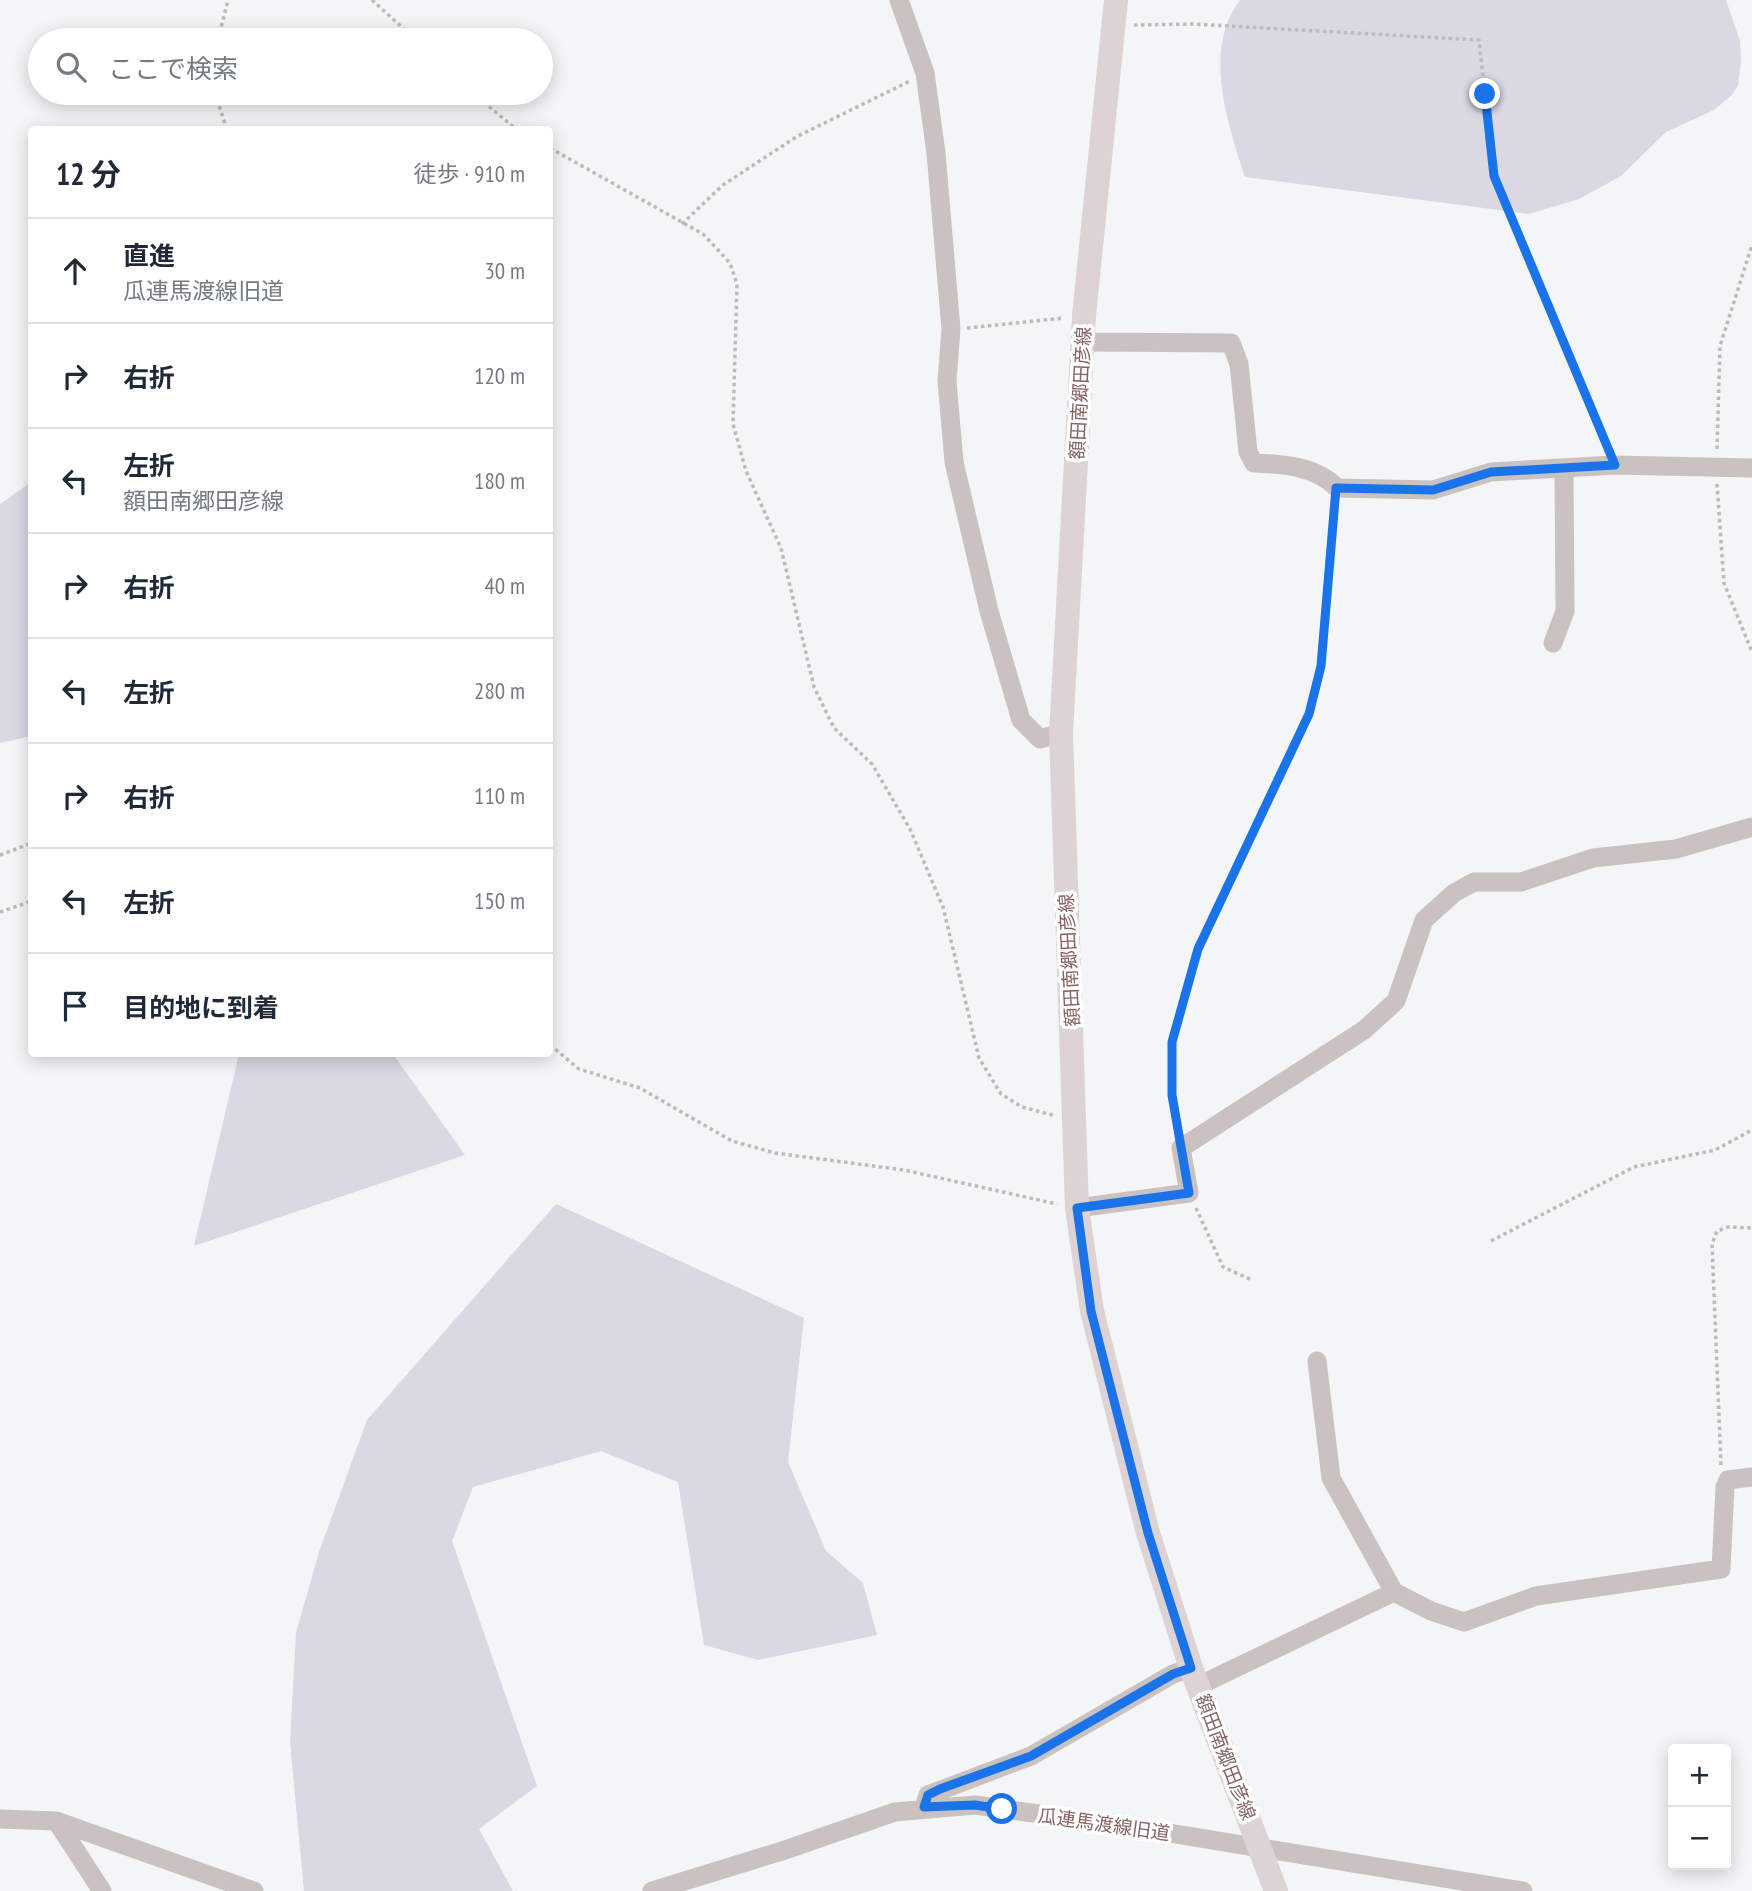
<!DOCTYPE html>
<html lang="ja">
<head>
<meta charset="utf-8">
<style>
	:root { --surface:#fff; --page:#f6f6f7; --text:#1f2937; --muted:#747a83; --line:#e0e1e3 }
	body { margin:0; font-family:"PT Sans Narrow","Noto Sans JP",sans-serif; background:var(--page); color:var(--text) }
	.controls { position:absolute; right:21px; bottom:21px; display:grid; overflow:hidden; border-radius:7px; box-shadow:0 4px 18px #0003 }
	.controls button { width:63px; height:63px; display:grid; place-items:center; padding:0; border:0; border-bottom:2px solid var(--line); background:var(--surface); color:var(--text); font:35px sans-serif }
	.stop { position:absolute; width:21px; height:21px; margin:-16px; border:5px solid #1a73e8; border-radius:50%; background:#fff }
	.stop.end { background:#1a73e8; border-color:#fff; box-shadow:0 2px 7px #0008 }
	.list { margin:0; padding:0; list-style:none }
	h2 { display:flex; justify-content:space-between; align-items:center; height:91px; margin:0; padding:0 28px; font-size:30px }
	h2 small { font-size:23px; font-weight:400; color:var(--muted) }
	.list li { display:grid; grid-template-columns:46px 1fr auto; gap:21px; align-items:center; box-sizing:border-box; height:105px; padding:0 28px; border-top:2px solid var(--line) }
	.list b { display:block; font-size:26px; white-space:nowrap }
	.list p { margin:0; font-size:23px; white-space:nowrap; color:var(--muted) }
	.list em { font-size:23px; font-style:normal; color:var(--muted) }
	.icon { flex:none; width:38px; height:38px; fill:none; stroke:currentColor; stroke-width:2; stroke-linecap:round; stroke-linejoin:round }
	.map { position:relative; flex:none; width:1752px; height:1891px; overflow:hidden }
	.search { position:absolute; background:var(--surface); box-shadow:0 4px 18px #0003; left:28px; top:28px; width:525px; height:77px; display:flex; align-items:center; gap:18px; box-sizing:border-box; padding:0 24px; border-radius:38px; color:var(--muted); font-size:26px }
	.panel { position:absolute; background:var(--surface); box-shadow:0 4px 18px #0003; left:28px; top:126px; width:525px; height:931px; border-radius:7px }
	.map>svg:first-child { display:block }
</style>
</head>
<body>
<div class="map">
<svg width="1752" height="1891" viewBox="0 0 1752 1891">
	<rect width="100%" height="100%" fill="#f3f5f7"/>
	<path fill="#d9d8e3" d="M1240,0H1726L1740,41L1741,62L1738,85L1732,95L1714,110L1666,132L1621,176L1579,199L1529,214L1245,177C1228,124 1202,50 1240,0Z
		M31,482V736L0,743V504Z
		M239,1054H393L465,1155L194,1246Z
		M556,1204L804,1318L788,1462L826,1551L863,1583L877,1635L758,1660L704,1645L678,1482L601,1451L473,1487L452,1541L537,1786L479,1829L513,1891H304L290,1742L296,1633L319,1552L367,1420Z"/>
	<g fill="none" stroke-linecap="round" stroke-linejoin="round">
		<path stroke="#c0b9b9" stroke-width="3.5" stroke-dasharray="3.5 3.5" stroke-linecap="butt" d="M372,0L416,40
			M1134,25L1193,24L1479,40L1494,176L1608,449
			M218,40L228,0
			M215,93L227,130
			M473,93L517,130
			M550,148L703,234L730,263L737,284L733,424L746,471L781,548L814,687L834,728L872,764L910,829L943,907L979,1058L1001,1094L1022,1107L1056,1116
			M682,224L723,185L796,137L910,81
			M967,328L1064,318
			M1717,449L1720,346L1752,245
			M1717,484L1724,583L1752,652
			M0,855L32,843
			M0,912L32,901
			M550,1045L579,1069L640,1088L732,1141L775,1153L904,1170L1057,1204
			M1178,1130L1172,1095V1042L1198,949L1309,714L1321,666L1335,504
			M1196,1208L1223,1267L1252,1280
			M1491,1241L1634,1167L1715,1150L1752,1130
			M1721,1465L1712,1244L1717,1231L1728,1227L1752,1228"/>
		<path stroke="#cac1c1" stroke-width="19" d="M899,0L925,73L936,153L951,329L947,381L954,462L989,611L1021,720L1040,739L1061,733
			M1083,338L1094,342L1231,343L1239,364L1248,452L1254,463C1283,464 1316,466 1337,488L1433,490L1491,472L1615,465L1752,468
			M1553,643L1565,611L1564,468
			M1077,1208L1189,1193L1181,1148L1364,1030L1396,1001L1424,920L1454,893L1474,882H1521L1593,858L1676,849L1752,827
			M1317,1361L1331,1478L1394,1592L1431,1611L1464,1622L1536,1596L1721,1569L1725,1487L1728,1480L1752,1477
			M1198,1686L1394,1592
			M924,1807L928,1795L1031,1756L1173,1674L1191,1668
			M0,1819L56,1821L254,1891
			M57,1822L102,1891
			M652,1891L782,1851L895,1812L975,1805L1139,1828L1523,1891"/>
		<path stroke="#ddd3d4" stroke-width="24" d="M1116,0L1084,316L1061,733L1077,1208L1092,1311L1148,1533L1191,1668L1276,1891"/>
	</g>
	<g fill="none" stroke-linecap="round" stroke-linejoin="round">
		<path stroke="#1a73e8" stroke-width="9" d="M1002,1809L975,1805L924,1807L928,1795L940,1789L1031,1756L1173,1674L1191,1668L1148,1533L1091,1311L1077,1208L1189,1193L1172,1095V1042L1198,949L1309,714L1321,666L1336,488L1433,490L1491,472L1615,465L1494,176L1485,94"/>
	</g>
	<g text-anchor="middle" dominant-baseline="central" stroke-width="7" stroke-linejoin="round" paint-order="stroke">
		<g font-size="19" fill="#876263" stroke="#fff">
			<text transform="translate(1080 393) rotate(-87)">額田南郷田彦線</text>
			<text transform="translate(1069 960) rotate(-93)">額田南郷田彦線</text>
			<text transform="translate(1226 1757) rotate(69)">額田南郷田彦線</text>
			<text transform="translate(1104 1824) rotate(8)">瓜連馬渡線旧道</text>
		</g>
	</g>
</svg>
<div class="controls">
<button>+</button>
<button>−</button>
</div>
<div class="stop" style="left:1002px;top:1809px"></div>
<div class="stop end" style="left:1485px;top:94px"></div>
<div class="search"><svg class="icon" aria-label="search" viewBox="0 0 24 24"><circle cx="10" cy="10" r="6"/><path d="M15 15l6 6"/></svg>ここで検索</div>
<section class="panel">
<h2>12 分<small>徒歩 · 910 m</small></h2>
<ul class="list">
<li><svg class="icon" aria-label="ahead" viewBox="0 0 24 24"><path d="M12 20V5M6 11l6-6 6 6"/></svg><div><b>直進</b><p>瓜連馬渡線旧道</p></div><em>30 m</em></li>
<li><svg class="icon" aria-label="right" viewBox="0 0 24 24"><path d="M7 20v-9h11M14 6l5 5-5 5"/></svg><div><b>右折</b></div><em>120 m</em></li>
<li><svg class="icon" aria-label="left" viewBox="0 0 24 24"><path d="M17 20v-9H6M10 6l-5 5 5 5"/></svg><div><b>左折</b><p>額田南郷田彦線</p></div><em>180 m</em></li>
<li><svg class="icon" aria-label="right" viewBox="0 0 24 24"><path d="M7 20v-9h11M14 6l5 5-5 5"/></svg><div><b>右折</b></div><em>40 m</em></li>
<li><svg class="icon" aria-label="left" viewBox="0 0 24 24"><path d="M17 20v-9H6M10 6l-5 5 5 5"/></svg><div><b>左折</b></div><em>280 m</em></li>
<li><svg class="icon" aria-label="right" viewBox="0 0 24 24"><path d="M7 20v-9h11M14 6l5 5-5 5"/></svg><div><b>右折</b></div><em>110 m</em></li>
<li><svg class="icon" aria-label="left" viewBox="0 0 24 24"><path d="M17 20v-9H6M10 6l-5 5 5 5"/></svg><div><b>左折</b></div><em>150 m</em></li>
<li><svg class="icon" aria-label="arrive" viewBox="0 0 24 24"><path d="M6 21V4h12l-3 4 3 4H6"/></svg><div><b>目的地に到着</b></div></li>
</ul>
</section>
</div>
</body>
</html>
